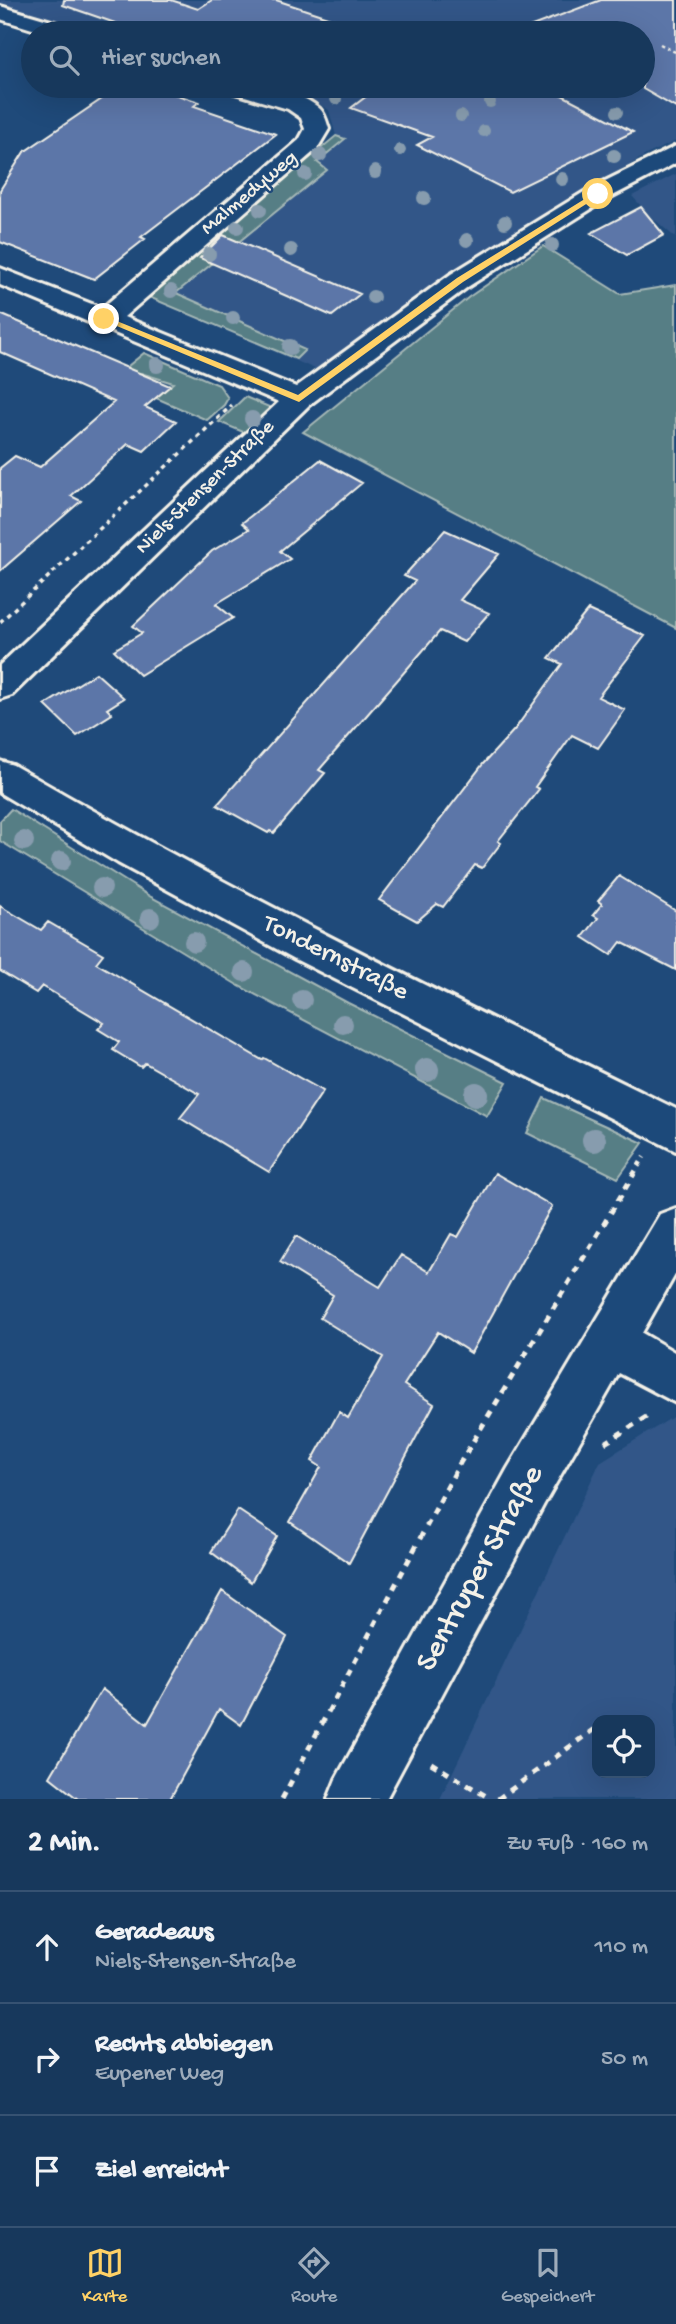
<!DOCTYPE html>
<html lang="de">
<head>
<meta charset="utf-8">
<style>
	:root { --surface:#17385c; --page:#244365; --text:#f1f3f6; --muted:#9eacbb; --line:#365272; --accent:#ffd166 }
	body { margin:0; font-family:"Gochi Hand",sans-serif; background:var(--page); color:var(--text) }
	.controls { position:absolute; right:21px; bottom:21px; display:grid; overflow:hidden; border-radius:14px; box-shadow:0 7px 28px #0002 }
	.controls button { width:63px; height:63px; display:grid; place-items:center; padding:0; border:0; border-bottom:2px solid var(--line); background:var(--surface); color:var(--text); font:35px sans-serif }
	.stop { position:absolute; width:21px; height:21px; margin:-16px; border:5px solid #ffd166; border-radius:50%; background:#fff }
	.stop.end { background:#ffd166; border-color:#fff; box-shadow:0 2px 7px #0008 }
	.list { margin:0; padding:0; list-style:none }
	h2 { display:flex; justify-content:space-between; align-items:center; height:91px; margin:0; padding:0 28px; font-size:30px }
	h2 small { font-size:23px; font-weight:400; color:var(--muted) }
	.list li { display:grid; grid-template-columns:46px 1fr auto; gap:21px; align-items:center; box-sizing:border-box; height:112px; padding:0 28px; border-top:2px solid var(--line) }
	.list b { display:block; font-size:26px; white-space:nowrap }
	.list p { margin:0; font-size:23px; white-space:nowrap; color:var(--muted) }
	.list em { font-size:23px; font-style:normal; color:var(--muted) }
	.icon { flex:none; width:38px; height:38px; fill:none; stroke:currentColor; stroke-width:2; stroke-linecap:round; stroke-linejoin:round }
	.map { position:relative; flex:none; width:676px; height:1799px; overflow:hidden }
	.search { position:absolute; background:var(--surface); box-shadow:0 7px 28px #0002; left:21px; right:21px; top:21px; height:77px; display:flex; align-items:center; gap:18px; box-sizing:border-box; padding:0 24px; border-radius:38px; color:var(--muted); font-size:26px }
	.sheet { height:427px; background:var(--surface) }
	nav { display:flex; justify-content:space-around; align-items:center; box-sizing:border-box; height:98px; border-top:2px solid var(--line); background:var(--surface); font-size:19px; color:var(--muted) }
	nav a { display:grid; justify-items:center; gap:4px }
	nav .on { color:var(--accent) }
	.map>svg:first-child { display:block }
</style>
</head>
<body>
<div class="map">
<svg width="676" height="1799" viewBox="0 0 676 1799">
	<rect width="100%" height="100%" fill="#1f4a7a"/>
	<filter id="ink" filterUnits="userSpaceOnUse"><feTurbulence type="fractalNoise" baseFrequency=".0143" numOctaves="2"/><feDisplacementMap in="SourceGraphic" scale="14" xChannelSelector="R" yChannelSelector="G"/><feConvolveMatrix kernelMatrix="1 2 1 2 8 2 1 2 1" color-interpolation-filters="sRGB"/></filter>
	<g filter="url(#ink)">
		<path fill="#315788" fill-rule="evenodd" d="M0,0H676V141L646,155L454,272L322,372L143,295L336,136L329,110L309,98L269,86H643V33H97L0,4Z
			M676,174V238L650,216L632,196Z
			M676,1415V1799H440L600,1462ZM650,1720V1773H597V1720Z"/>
		<path fill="#577e85" stroke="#a6b8b6" stroke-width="2" d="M336,136L345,139L317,162L327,170L176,293L305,350L296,359L144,295Z
			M543,246L620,294L676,285V628L303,432L469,297Z
			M144,353L219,385L228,398L224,405L207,420L156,398L173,383L141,373L126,385L112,379Z
			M245,397L274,409L248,434L219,422Z
			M11,809L151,897L348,1003L507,1082L487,1116L239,986L0,841V821Z
			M544,1098L643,1143L618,1178L527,1133Z"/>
		<path fill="#5b76a8" stroke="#f4f1e8" stroke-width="2" d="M64,0H171L198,9L212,0H276L358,27L357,33H144L63,5Z
			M601,0H676V108L643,89V33H522L521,30Z
			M121,86H149L199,102L194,106L276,134L141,237L145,239L94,279L0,242V190L24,152Z
			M380,86H536L562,95L633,132L510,192L417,145L432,137L351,108Z
			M641,207L664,235L627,255L591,233Z
			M223,235L360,294L332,316L200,258Z
			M0,314L170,386L145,407L176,421L144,451L128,444L71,496L81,501L0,571V468L15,456L40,467L114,402L0,352Z
			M320,460L362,483L280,551L290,559L216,604L233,618L140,675L114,650L142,633L133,626L212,551L249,529L242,523Z
			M445,530L499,554L460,600L489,613L464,642L440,631L319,770L325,773L274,833L270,831L268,833L217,805L415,581L404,576Z
			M588,610L645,636L598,697L625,710L598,748L572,735L535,787L539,789L498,841L501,843L482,868L475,865L443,907L437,904L417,921L379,900L483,764L515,729L562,664L549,658Z
			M96,673L124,698L107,709L112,714L77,736L45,705Z
			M619,876L676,911V970L621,942L611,955L583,937L598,918L593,915L602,904L598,901Z
			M0,906L41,930L48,922L103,954L96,963L262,1060L264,1058L323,1091L269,1172L180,1118L199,1094L145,1063L141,1067L113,1050L119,1042L98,1029L104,1023L42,986L36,993L0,971Z
			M495,1173L552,1206L471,1353L438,1332L404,1385L434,1404L349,1563L290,1522L321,1467L312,1461L339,1412L348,1418L383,1357L320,1318L333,1295L280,1262L296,1236L380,1287L401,1255L429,1272L451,1234L458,1237Z
			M238,1510L277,1536L251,1582L211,1552Z
			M222,1591L287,1637L241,1725L219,1709L170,1799H78L50,1777L102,1689L147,1724Z"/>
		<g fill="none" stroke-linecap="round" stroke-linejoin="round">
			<defs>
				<path id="minor" d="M0,6L75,28L78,33H45L0,19Z
					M225,86C253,86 298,88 320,109C325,114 327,123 329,129L317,149L124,317L296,387L451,274L589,189L676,146V163L607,199L469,286L309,405L12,695L0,699V665L279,402L0,285V268L102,308L299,140L305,129L301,118L288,109L228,91Z
					M0,761L13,765C229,890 452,999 676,1109V1151L295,959L118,863L0,793Z
					M676,1208V1273L642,1333L676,1353V1403L619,1373L544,1504L386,1799H328L336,1779L508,1468L660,1214Z"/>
			</defs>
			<use href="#minor" stroke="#f4f1e8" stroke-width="6"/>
			<path stroke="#f4f1e8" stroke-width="2.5" stroke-dasharray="3.5 3.5" stroke-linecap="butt" d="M660,44L675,52"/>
			<path stroke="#f4f1e8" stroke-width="3.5" stroke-dasharray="4.5 4.5" stroke-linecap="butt" d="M0,622L232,405"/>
			<path stroke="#f4f1e8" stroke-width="4.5" stroke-dasharray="5 5" stroke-linecap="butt" d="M633,1175L644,1157"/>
			<path stroke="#f4f1e8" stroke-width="5" stroke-dasharray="7 7" stroke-linecap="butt" d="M605,1443L651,1414
				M431,1763L491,1799
				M282,1799L460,1463L634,1174
				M498,1799L597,1727"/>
			<use href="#minor" fill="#1f4a7a" fill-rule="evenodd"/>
		</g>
		<g fill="#879cae">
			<circle cx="336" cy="99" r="6"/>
			<circle cx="490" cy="102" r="6"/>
			<circle cx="617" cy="112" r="6"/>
			<circle cx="461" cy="116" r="6"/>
			<circle cx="484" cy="131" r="6"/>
			<circle cx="400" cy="150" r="6"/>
			<circle cx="320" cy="155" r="7"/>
			<circle cx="614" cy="156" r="7"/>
			<circle cx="375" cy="172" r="7"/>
			<circle cx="305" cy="174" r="7"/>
			<circle cx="562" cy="179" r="7"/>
			<circle cx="424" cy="198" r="7"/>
			<circle cx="260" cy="210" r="7"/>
			<circle cx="505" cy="222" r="7"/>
			<circle cx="237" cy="227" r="7"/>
			<circle cx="467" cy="240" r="7"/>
			<circle cx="552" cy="245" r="7"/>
			<circle cx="291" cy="250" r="7"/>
			<circle cx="209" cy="254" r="7"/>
			<circle cx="171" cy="291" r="7"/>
			<circle cx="373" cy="297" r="7"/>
			<circle cx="233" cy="318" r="7"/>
			<circle cx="290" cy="347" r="8"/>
			<circle cx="157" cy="365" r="8"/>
			<circle cx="252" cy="419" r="8"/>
			<circle cx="24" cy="841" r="10"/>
			<circle cx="61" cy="861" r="10"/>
			<circle cx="102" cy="888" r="10"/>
			<circle cx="150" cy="918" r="10"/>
			<circle cx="194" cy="942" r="10"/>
			<circle cx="244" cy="972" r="10"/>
			<circle cx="302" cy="1000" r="10"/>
			<circle cx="343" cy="1024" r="10"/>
			<circle cx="427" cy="1070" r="12"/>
			<circle cx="476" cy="1094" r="12"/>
			<circle cx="594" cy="1140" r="12"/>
		</g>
	</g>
	<path fill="#ffd166" d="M596,192L602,194L463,282L299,402L100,319L107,317L298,395L457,278Z"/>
	<g text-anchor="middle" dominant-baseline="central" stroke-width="5" stroke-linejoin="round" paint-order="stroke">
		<g font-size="21" fill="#f4f1e8" stroke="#1f4a7a">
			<text transform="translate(250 194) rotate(-40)">Malmedyweg</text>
			<text transform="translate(206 488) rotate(-44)">Niels-Stensen-Straße</text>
		</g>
		<g font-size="26" fill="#f4f1e8" stroke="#1f4a7a">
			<text transform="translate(335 959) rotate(27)">Tondernstraße</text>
		</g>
		<g font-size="32" fill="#f4f1e8" stroke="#1f4a7a">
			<text transform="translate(481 1569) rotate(-61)">Sentruper Straße</text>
		</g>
	</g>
</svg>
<div class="controls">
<button><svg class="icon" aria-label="locate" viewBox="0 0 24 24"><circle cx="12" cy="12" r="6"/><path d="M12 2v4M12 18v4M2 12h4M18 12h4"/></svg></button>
</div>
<div class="stop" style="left:598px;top:194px"></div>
<div class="stop end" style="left:104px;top:319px"></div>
<div class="search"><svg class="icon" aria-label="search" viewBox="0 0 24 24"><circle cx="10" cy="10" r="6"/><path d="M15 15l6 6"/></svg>Hier suchen</div>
</div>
<section class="sheet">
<h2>2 Min.<small>Zu Fuß · 160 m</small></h2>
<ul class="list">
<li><svg class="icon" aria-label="ahead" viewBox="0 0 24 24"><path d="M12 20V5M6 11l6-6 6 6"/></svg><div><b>Geradeaus</b><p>Niels-Stensen-Straße</p></div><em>110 m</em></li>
<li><svg class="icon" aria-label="right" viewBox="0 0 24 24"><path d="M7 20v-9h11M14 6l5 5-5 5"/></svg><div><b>Rechts abbiegen</b><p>Eupener Weg</p></div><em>50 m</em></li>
<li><svg class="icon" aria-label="arrive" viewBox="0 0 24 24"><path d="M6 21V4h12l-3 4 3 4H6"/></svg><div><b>Ziel erreicht</b></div></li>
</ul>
</section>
<nav>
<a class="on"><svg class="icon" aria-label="map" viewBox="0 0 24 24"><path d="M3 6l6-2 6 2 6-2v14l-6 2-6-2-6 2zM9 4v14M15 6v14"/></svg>Karte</a>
<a><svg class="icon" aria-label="directions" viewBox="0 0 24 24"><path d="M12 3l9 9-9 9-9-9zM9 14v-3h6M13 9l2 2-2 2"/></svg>Route</a>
<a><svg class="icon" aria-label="saved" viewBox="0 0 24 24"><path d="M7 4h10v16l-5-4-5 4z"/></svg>Gespeichert</a>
</nav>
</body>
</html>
